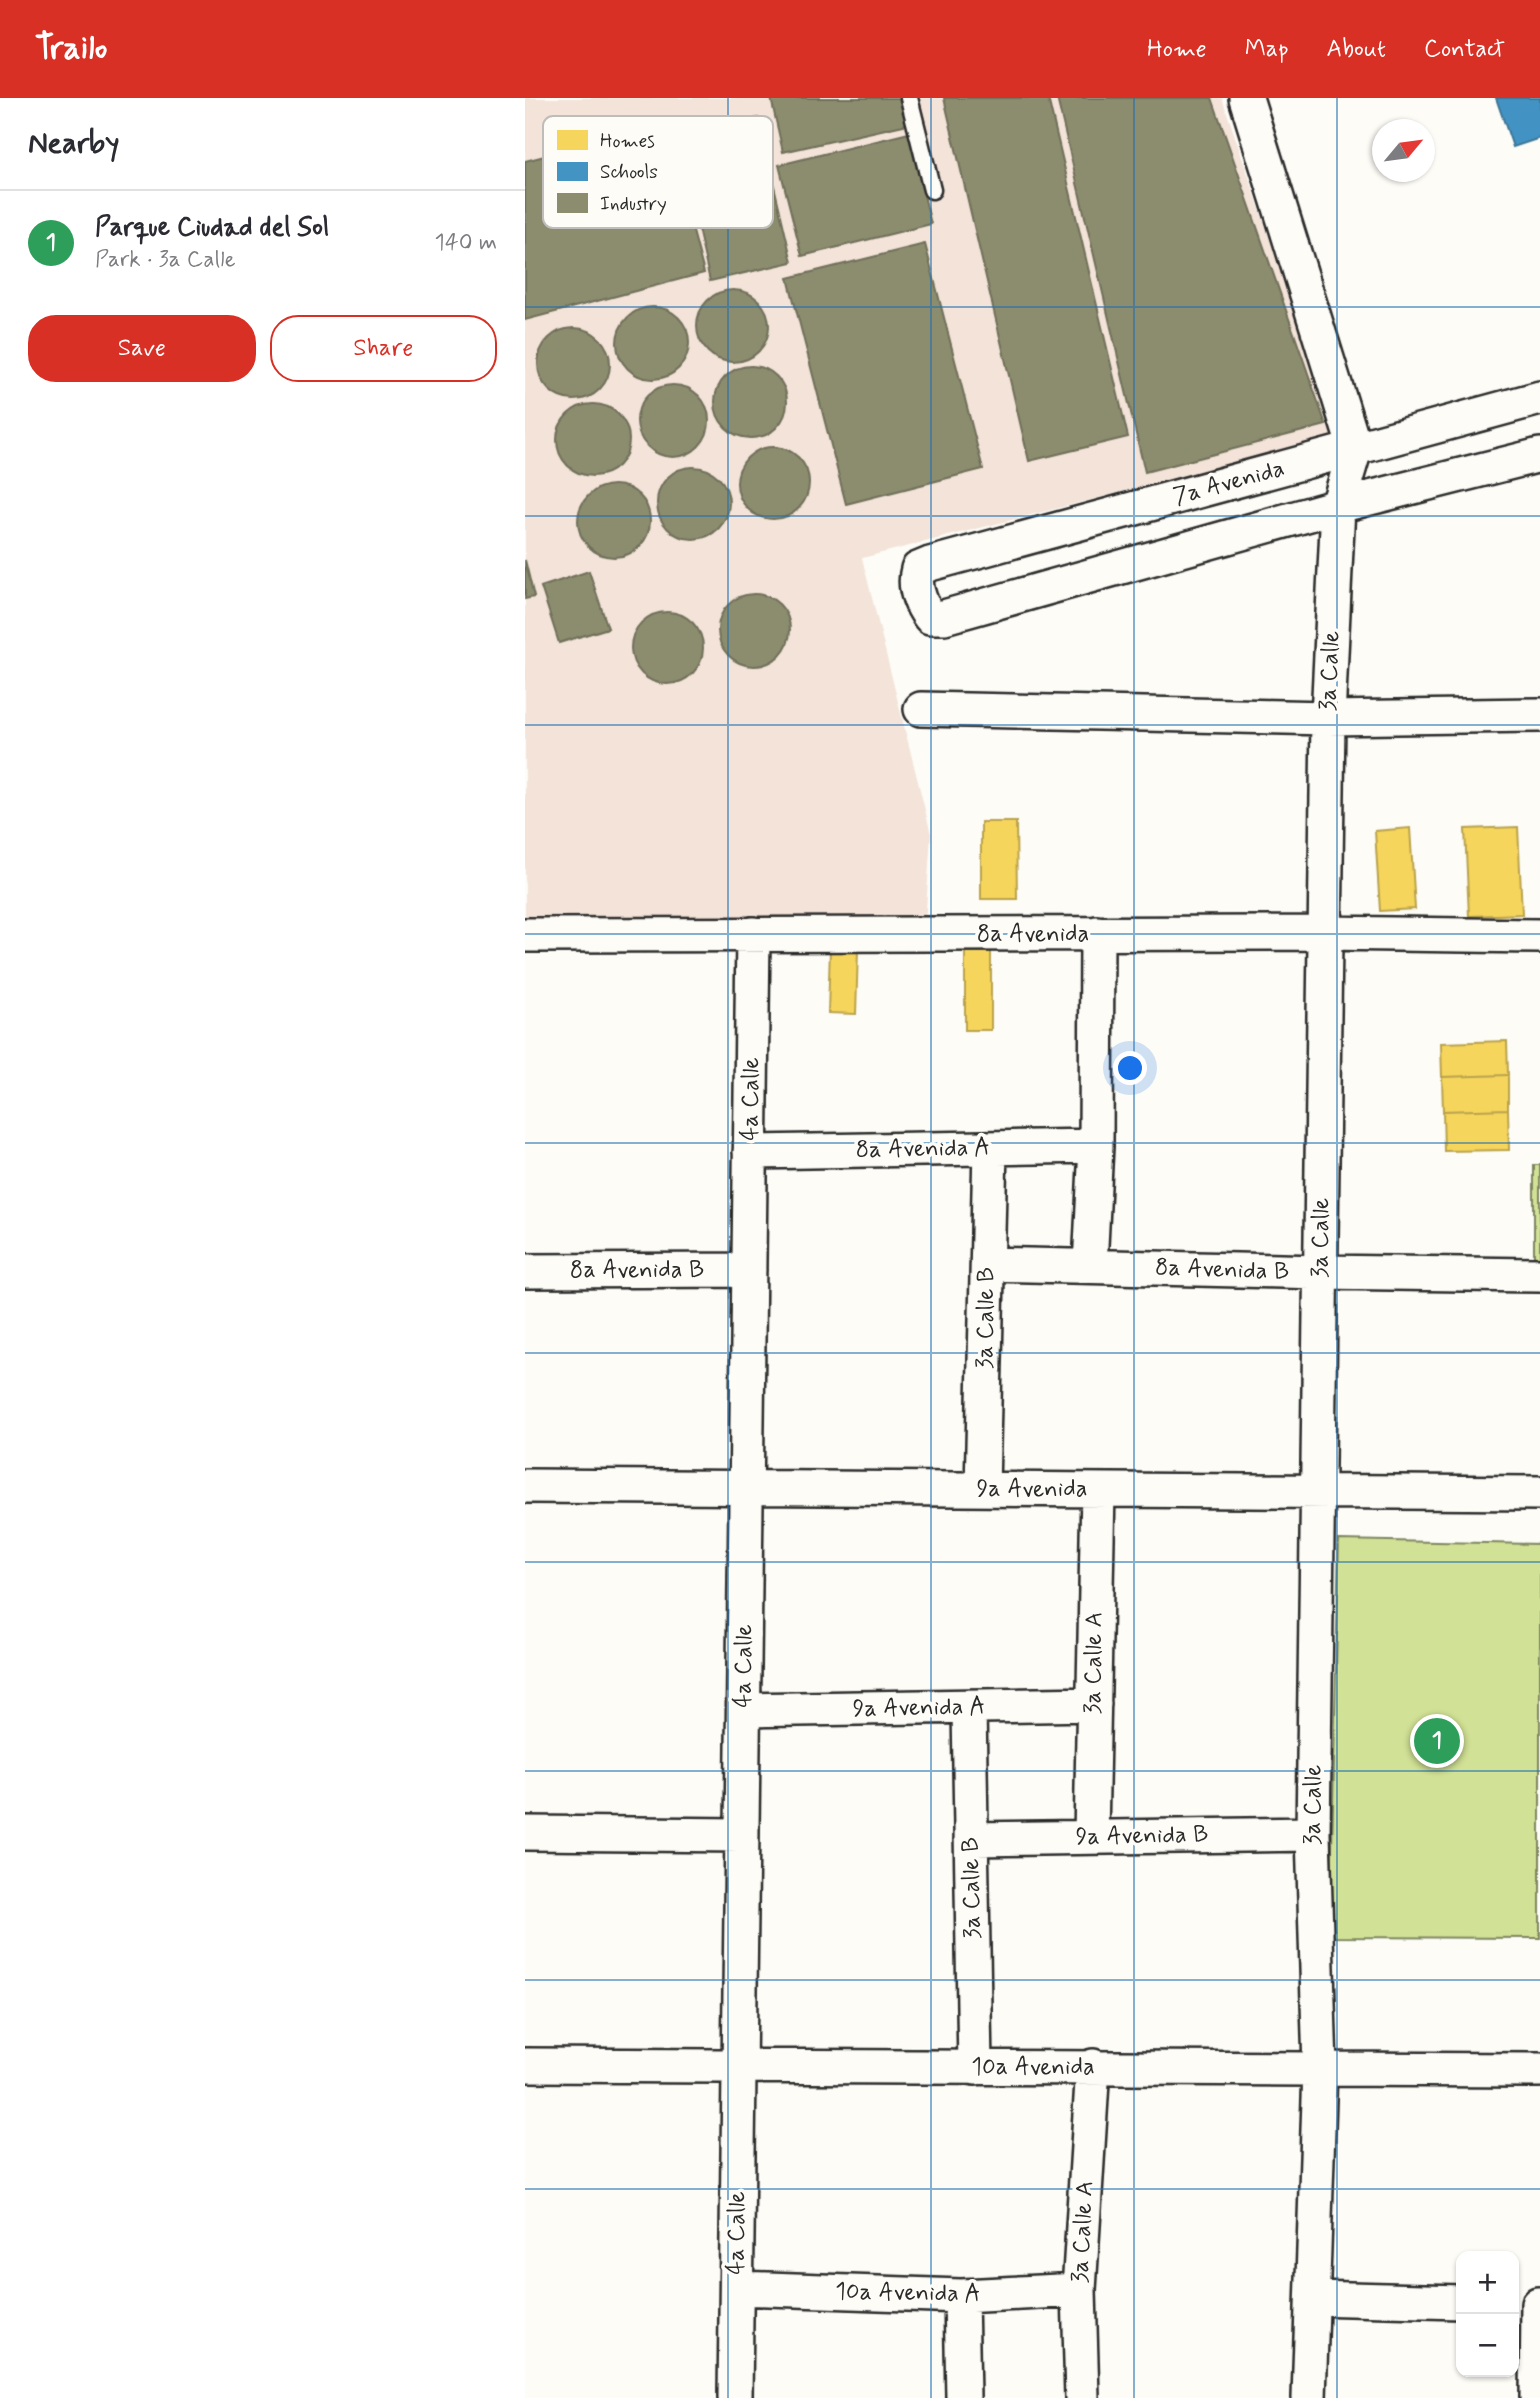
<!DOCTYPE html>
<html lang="en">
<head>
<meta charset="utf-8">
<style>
	:root { --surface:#fff; --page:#f7f7f7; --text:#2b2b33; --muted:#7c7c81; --line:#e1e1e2; --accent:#d93025 }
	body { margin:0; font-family:Mynerve,sans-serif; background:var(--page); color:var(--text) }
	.controls { position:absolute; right:21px; bottom:21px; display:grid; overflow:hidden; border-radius:14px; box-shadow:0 2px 5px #0004 }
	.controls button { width:63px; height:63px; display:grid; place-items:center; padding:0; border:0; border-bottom:2px solid var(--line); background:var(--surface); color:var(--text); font:35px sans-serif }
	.compass { position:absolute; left:847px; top:21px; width:63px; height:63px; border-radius:50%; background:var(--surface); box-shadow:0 2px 5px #0004; rotate:61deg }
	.you { position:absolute; left:606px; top:971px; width:24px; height:24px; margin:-18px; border:5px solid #fff; border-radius:50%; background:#1a73e8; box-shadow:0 0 0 10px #1a73e833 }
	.badge { display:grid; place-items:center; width:46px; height:46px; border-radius:50%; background:var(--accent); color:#fff; font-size:23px; font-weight:700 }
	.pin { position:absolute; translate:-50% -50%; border:4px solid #fff; box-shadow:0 2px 7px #0006 }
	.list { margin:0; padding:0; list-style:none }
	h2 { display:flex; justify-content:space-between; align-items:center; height:91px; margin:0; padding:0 28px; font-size:30px }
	h2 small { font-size:23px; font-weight:400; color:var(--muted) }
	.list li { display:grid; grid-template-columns:46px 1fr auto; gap:21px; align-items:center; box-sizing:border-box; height:105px; padding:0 28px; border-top:2px solid var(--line) }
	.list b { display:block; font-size:26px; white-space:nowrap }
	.list p { margin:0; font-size:23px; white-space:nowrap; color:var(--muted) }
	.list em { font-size:23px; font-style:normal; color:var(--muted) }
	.actions { display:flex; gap:14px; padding:21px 28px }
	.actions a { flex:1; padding:16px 0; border:2px solid var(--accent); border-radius:28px; text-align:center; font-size:24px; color:var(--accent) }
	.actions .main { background:var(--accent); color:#fff }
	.map { position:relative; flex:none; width:1015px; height:2300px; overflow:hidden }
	header { display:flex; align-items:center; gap:42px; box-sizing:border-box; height:98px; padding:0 35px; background:var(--accent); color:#fff }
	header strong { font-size:33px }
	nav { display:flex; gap:38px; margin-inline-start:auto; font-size:24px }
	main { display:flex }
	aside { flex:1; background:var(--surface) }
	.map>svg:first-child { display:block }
</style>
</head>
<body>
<header>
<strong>Trailo</strong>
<nav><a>Home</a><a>Map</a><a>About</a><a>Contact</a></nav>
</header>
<main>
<aside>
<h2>Nearby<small></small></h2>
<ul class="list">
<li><span class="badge" style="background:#2e9e5b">1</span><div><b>Parque Ciudad del Sol</b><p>Park · 3a Calle</p></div><em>140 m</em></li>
</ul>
<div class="actions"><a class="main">Save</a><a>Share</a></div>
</aside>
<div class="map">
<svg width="1015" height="2300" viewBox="0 0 1015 2300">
	<rect width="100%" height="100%" fill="#fdfcf7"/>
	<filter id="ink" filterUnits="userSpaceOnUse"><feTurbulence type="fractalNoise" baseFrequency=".0143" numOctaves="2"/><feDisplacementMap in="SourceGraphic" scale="14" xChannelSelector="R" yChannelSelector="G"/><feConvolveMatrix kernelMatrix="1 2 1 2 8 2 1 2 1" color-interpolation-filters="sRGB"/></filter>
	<g filter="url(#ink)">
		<path fill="#f3e3d8" d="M0,0H697L812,339L337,460L406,736L399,841L0,827Z"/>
		<path fill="#d1e195" stroke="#7e8660" stroke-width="2" d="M1009,1067H1015V1161H1009Z
			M814,1442L1015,1446V1840L805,1839Z"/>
		<path fill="#f6d55c" stroke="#b9a24d" stroke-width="2" d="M456,724H491L492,801H456Z
			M993,729L997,816L944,818L940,731Z
			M885,730L890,811L855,813L850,733Z
			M305,850L333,851L331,916L303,915Z
			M440,852H466V932H440Z
			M982,943L983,977L917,979L916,945Z
			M983,977V1011L918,1013L917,979Z
			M983,1011L984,1052L919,1053L918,1013Z"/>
		<path fill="#4393c3" stroke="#3c7495" stroke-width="2" d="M971,0H1015V40L988,49Z"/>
		<path fill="#8c8c6e" stroke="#6f6f5a" stroke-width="2" d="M246,0H377L383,26L258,54Z
			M419,0H523L603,339L504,363Z
			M532,0H687L801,327L620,374Z
			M233,20L267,164L185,183L152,39Z
			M140,27L179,175L0,222V63Z
			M384,35L406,126L277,158L254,67Z
			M400,146L458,371L321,406L263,180Z
			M172 228a36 36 0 1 1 72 0a36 36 0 1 1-72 0Z
			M92 245a36 36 0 1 1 72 0a36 36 0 1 1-72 0Z
			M13 266a36 36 0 1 1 72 0a36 36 0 1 1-72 0Z
			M190 304a36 36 0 1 1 72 0a36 36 0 1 1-72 0Z
			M112 323a36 36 0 1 1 72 0a36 36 0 1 1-72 0Z
			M32 342a36 36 0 1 1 72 0a36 36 0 1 1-72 0Z
			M212 385a36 36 0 1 1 72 0a36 36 0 1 1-72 0Z
			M132 405a36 36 0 1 1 72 0a36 36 0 1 1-72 0Z
			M53 423a36 36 0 1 1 72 0a36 36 0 1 1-72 0Z
			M0,462L9,499L0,501Z
			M64,473L83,530L34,545L16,489Z
			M193 532a36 36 0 1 1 72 0a36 36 0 1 1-72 0Z
			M106 550a36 36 0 1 1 72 0a36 36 0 1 1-72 0Z"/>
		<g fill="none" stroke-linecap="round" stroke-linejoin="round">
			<defs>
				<path id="service" d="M384,0L407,92"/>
				<path id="minor" d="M721,0L830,351L813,408L803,620L788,1736L795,1971L784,2300
					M1015,300L405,466L393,471C388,488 395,505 405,519H419L813,408L1015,357
					M396,611L803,620L1015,617
					M0,837L800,835L1015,838
					M225,1054L571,1048
					M463,1166L795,1174L1015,1177
					M565,1168L571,1048L572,835
					M0,1173L224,1172
					M0,1388L1015,1395
					M457,1391L465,1050
					M444,1610L450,1970
					M219,1612L569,1606
					M0,1735L217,1737
					M566,1738L573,1392
					M446,1741L788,1736
					M0,1967L1015,1972
					M212,2190L436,2198L554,2192
					M436,2198L438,2300
					M788,2200L936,2204
					M210,2300L228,836
					M557,2300L554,2192L568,1968
					M1012,2300L1013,2206"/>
			</defs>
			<use href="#service" stroke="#2b2b2b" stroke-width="21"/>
			<use href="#minor" stroke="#2b2b2b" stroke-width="38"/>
			<use href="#service" stroke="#fdfcf7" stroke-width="16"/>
			<use href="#minor" stroke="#fdfcf7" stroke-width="33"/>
		</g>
	</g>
	<path fill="none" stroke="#1f6fb2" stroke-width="2" stroke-opacity="0.55" d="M203,0V2300M406,0V2300M609,0V2300M812,0V2300M0,209H1015M0,418H1015M0,627H1015M0,836H1015M0,1045H1015M0,1255H1015M0,1464H1015M0,1673H1015M0,1882H1015M0,2091H1015"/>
	<g text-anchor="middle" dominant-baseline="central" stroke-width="7" stroke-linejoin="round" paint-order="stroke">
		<g font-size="24" fill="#2b2b2b" stroke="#fdfcf7">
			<text transform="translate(704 385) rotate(-15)">7a Avenida</text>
			<text transform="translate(805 573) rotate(-87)">3a Calle</text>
			<text x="508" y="836">8a Avenida</text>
			<text transform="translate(226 1001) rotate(-89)">4a Calle</text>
			<text transform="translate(398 1051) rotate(-1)">8a Avenida A</text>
			<text transform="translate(796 1140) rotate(-89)">3a Calle</text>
			<text x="112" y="1172">8a Avenida B</text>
			<text transform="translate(697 1172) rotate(2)">8a Avenida B</text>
			<text transform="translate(461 1220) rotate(-89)">3a Calle B</text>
			<text x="507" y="1391">9a Avenida</text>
			<text transform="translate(569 1565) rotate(-89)">3a Calle A</text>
			<text transform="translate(219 1568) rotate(-89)">4a Calle</text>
			<text transform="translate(394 1610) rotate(-1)">9a Avenida A</text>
			<text transform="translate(788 1707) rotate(-90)">3a Calle</text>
			<text transform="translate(617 1738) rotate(-1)">9a Avenida B</text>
			<text transform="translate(447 1790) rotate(-91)">3a Calle B</text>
			<text x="508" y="1969">10a Avenida</text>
			<text transform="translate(558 2134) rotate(-87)">3a Calle A</text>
			<text transform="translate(212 2135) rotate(-89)">4a Calle</text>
			<text transform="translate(383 2195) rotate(1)">10a Avenida A</text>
		</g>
	</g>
	<rect x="18" y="18" width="230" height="112" rx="10" fill="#fdfcf7" stroke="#bebdba" stroke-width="2"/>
	<rect x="32" y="32" width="31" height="20" fill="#f6d55c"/>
	<rect x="32" y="64" width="31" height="19" fill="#4393c3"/>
	<rect x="32" y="95" width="31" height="20" fill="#8c8c6e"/>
	<g font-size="19" fill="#2b2b2b">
		<text x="75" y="49">Homes</text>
		<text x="75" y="80">Schools</text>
		<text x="75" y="112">Industry</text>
	</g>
</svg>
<div class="controls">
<button>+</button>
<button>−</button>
</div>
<svg class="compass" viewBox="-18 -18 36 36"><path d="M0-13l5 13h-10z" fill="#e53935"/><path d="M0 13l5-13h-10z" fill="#7c7c81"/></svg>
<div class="you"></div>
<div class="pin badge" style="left:912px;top:1643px;background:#2e9e5b">1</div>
</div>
</main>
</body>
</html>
